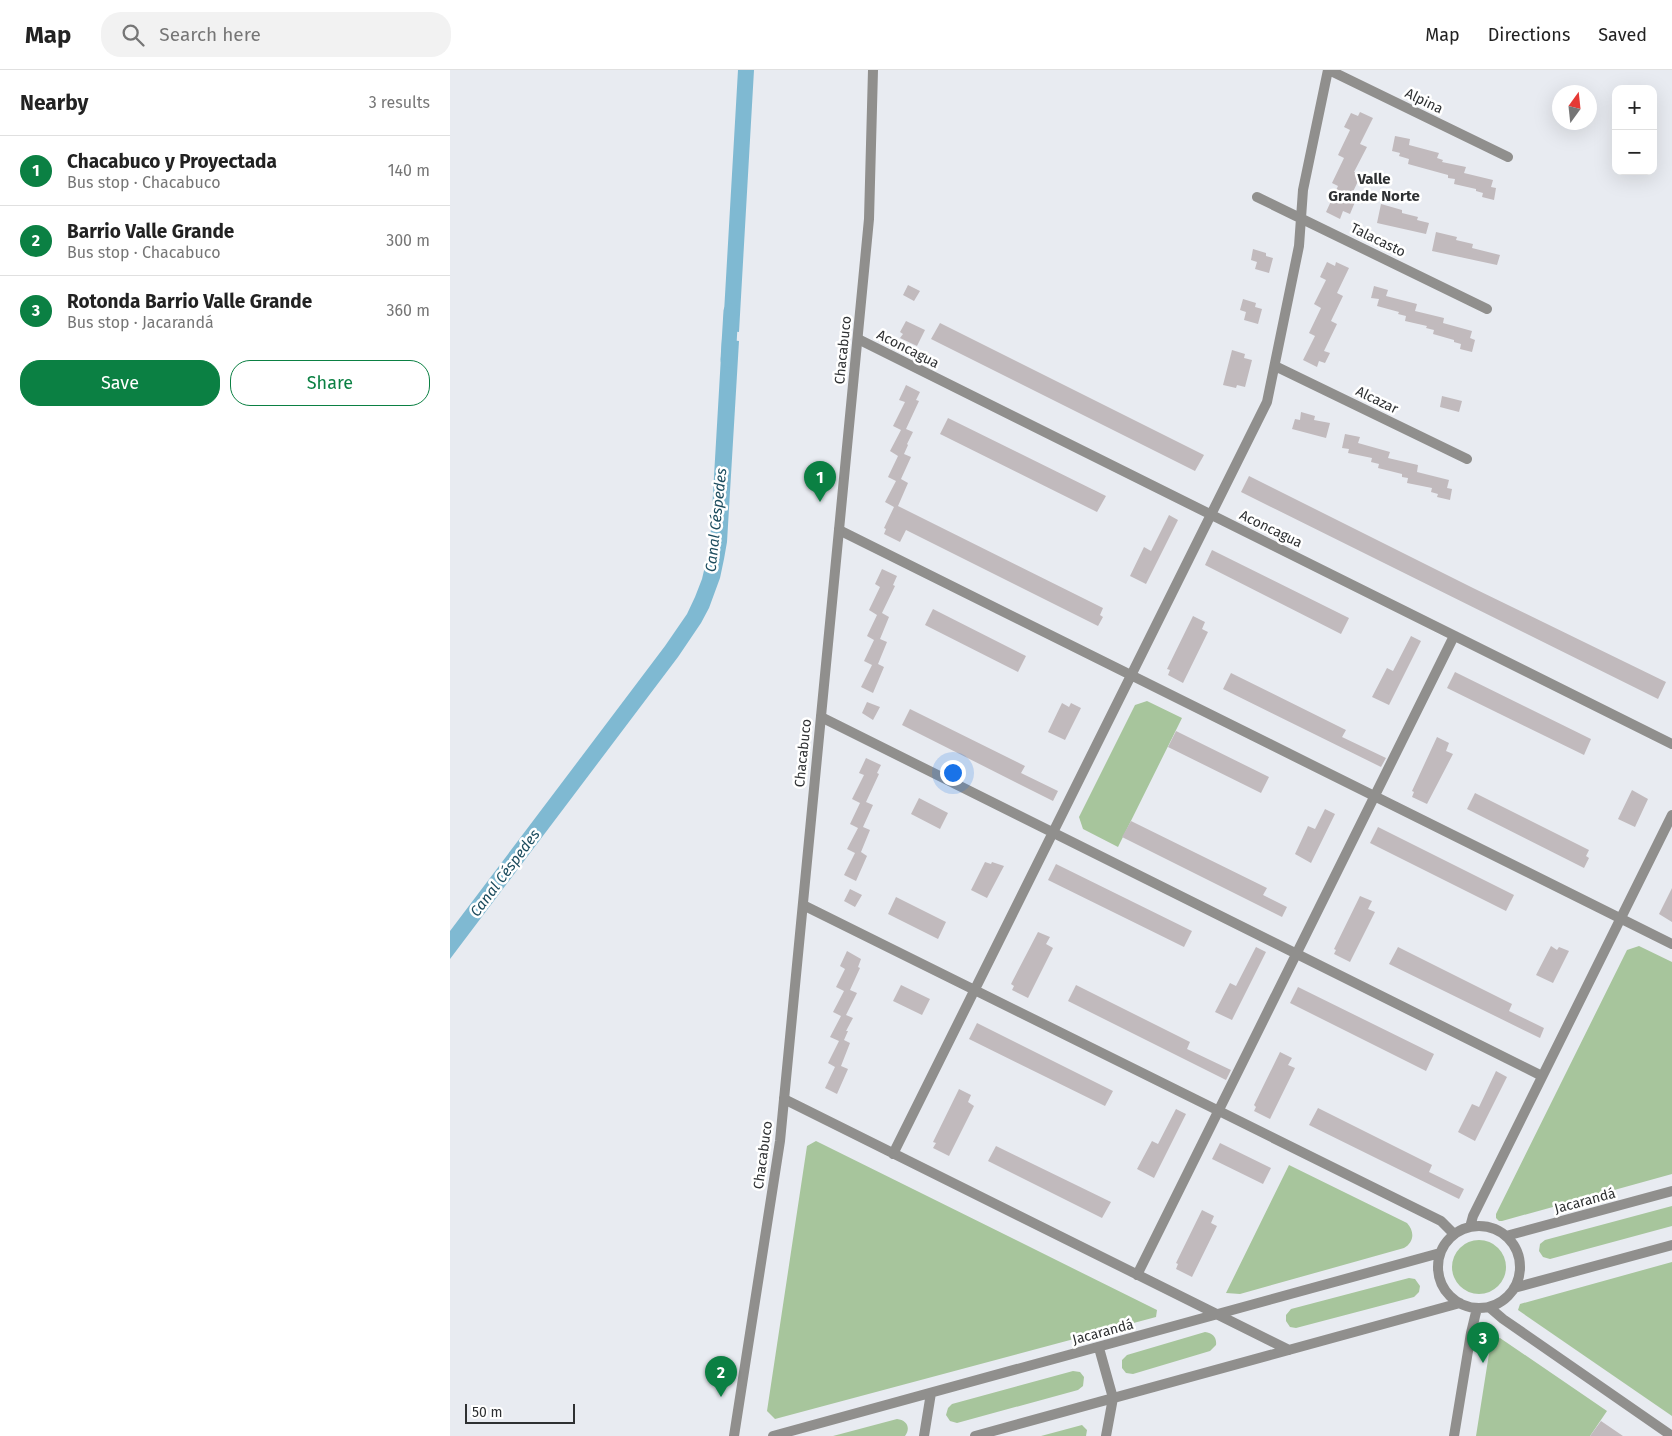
<!DOCTYPE html>
<html lang="en">
<head>
<meta charset="utf-8">
<style>
	:root { --surface:#fff; --page:#f2f2f2; --text:#222; --muted:#767676; --line:#e0e0e0; --accent:#0b8043 }
	body { margin:0; font-family:"Fira Sans",sans-serif; background:var(--page); color:var(--text) }
	.controls { position:absolute; right:15px; top:15px; display:grid; overflow:hidden; border-radius:10px; box-shadow:0 5px 20px #0002 }
	.controls button { width:45px; height:45px; display:grid; place-items:center; padding:0; border:0; border-bottom:1px solid var(--line); background:var(--surface); color:var(--text); font:25px sans-serif }
	.compass { position:absolute; left:1102px; top:15px; width:45px; height:45px; border-radius:50%; background:var(--surface); box-shadow:0 5px 20px #0002; rotate:15deg }
	.scale { position:absolute; left:15px; bottom:12px; width:110px; box-sizing:border-box; padding-left:5px; border:2px solid #2e3032; border-top:0; font-size:14px; line-height:18px; white-space:nowrap; color:#2e3032; -webkit-text-stroke:4px #fff; paint-order:stroke }
	.you { position:absolute; left:502px; top:702px; width:18px; height:18px; margin:-12px; border:4px solid #fff; border-radius:50%; background:#1a73e8; box-shadow:0 0 0 8px #1a73e833 }
	.badge { display:grid; place-items:center; width:32px; height:32px; border-radius:50%; background:var(--accent); color:#fff; font-size:16px; font-weight:700 }
	.pin { position:absolute; translate:-50% -41px; filter:drop-shadow(0 1px 2px #0008) }
	.pin::after { content:''; position:absolute; top:26px; width:18px; height:15px; background:inherit; clip-path:polygon(0 0,100% 0,50% 100%) }
	.list { margin:0; padding:0; list-style:none }
	h2 { display:flex; justify-content:space-between; align-items:center; height:65px; margin:0; padding:0 20px; font-size:21px }
	h2 small { font-size:16px; font-weight:400; color:var(--muted) }
	.list li { display:grid; grid-template-columns:32px 1fr auto; gap:15px; align-items:center; box-sizing:border-box; height:70px; padding:0 20px; border-top:1px solid var(--line) }
	.list b { display:block; font-size:19px; white-space:nowrap }
	.list p { margin:0; font-size:16px; white-space:nowrap; color:var(--muted) }
	.list em { font-size:16px; font-style:normal; color:var(--muted) }
	.actions { display:flex; gap:10px; padding:15px 20px }
	.actions a { flex:1; padding:11px 0; border:1px solid var(--accent); border-radius:20px; text-align:center; font-size:18px; color:var(--accent) }
	.actions .main { background:var(--accent); color:#fff }
	.icon { flex:none; width:28px; height:28px; fill:none; stroke:currentColor; stroke-width:2; stroke-linecap:round; stroke-linejoin:round }
	.map { position:relative; flex:none; width:1222px; height:1366px; overflow:hidden }
	header { display:flex; align-items:center; gap:30px; box-sizing:border-box; height:70px; padding:0 25px; background:var(--surface); border-bottom:1px solid var(--line) }
	header strong { font-size:24px }
	nav { display:flex; gap:28px; margin-inline-start:auto; font-size:18px }
	.search { width:350px; height:45px; background:var(--page); display:flex; align-items:center; gap:12px; box-sizing:border-box; padding:0 18px; border-radius:20px; color:var(--muted); font-size:19px }
	main { display:flex }
	aside { flex:1; background:var(--surface) }
	.map>svg:first-child { display:block }
</style>
</head>
<body>
<header>
<strong>Map</strong>
<div class="search"><svg class="icon" aria-label="search" viewBox="0 0 24 24"><circle cx="10" cy="10" r="6"/><path d="M15 15l6 6"/></svg>Search here</div>
<nav><a>Map</a><a>Directions</a><a>Saved</a></nav>
</header>
<main>
<aside>
<h2>Nearby<small>3 results</small></h2>
<ul class="list">
<li><span class="badge">1</span><div><b>Chacabuco y Proyectada</b><p>Bus stop · Chacabuco</p></div><em>140 m</em></li>
<li><span class="badge">2</span><div><b>Barrio Valle Grande</b><p>Bus stop · Chacabuco</p></div><em>300 m</em></li>
<li><span class="badge">3</span><div><b>Rotonda Barrio Valle Grande</b><p>Bus stop · Jacarandá</p></div><em>360 m</em></li>
</ul>
<div class="actions"><a class="main">Save</a><a>Share</a></div>
</aside>
<div class="map">
<svg width="1222" height="1366" viewBox="0 0 1222 1366">
	<rect width="100%" height="100%" fill="#e8ebf1"/>
	<path fill="#a7c59c" d="M697,631L732,648L668,777L633,759L629,747L685,635Z
		M1189,876L1222,892V1104L1052,1151H1049L1046,1148V1144L1177,880Z
		M366,1071L707,1240L706,1247L325,1349L317,1341L357,1076Z
		M839,1095L957,1153C965,1162 964,1172 954,1178L790,1224L776,1223Z
		M1222,1136V1156L1100,1189L1093,1187L1089,1181L1090,1174L1095,1170Z
		M1002 1197a27 27 0 1 1 54 0a27 27 0 1 1-54 0Z
		M1222,1192V1346L1068,1240L1070,1234Z
		M959,1208L965,1209L970,1216L969,1222L964,1227L846,1258L840,1257L836,1251V1245L841,1239Z
		M755,1262C763,1263 767,1268 766,1275L760,1281L683,1304L676,1303L672,1298V1290L677,1285Z
		M1050,1268L1157,1341L1140,1366H1026L1041,1271Z
		M623,1301L630,1302L634,1307L633,1316L628,1320L507,1353L500,1351L496,1345L498,1338L502,1334Z
		M447,1349C457,1350 461,1358 455,1366H383Z
		M632,1355L637,1360L636,1366H591Z"/>
	<path fill="#7fb9d2" d="M288,0H304L289,262L273,260Z
		M272,269L289,271L277,472L274,489L270,508L259,538L251,553L228,587L0,889V861L215,576L237,544L245,527L252,509L260,475Z"/>
	<g fill="none" stroke-linecap="round" stroke-linejoin="round">
		<path stroke="#7fb9d2" stroke-width="15" d="M278,290L281,241"/>
	</g>
	<path fill="#c1babd" d="M910,42L923,48L910,74L917,77L904,102L911,105L899,130L905,132L900,144L893,141L890,149L876,142L888,116L882,113L894,88L888,85L900,60L894,57L901,43L908,46Z
		M945,66L960,69L959,75L989,83L987,88L993,90L992,92L1016,97L1014,103L1043,110L1041,117L1046,118L1044,130L1032,127L1033,123L1026,121V119L1004,114L1005,109L998,108V105L958,94L959,89L949,86L950,83L942,81Z
		M931,134L952,140V143L968,147L967,150L979,153L976,164L927,153Z
		M986,162L1007,167L1006,170L1023,174L1022,178L1050,185L1047,195L982,181Z
		M803,179L816,183V186L823,188L819,203L805,199L807,192L801,190Z
		M877,192L885,196L886,192L899,198L887,223L893,226L881,251L887,254L874,281L880,283L875,293L869,291L867,297L853,290L865,266L859,263L871,238L864,234L876,210L870,207Z
		M458,215L470,221L464,231L453,225Z
		M924,216L938,220L936,226L967,234L965,241L994,248L993,253L1022,261L1020,268L1025,270L1022,282L1010,279L1011,274L1004,272V270L983,264L984,260L976,258L977,256L955,251L956,246L948,244L949,242L927,236L929,229L921,228Z
		M793,229L806,233L805,237L812,239L808,254L794,250L796,242L790,240Z
		M456,251L475,260L467,276L450,268L453,264L450,262Z
		M490,253L754,385L745,401L481,269Z
		M782,280L795,284L794,288L802,290L795,317L787,315L786,318L773,315Z
		M456,315L470,322L466,330L469,331L456,359L463,362L457,374L458,375L454,384L461,387L451,409L458,413L448,436L653,538L650,545L653,547L648,556L456,460L450,472L434,464L436,459L434,458L444,437L435,432L446,411L438,407L448,386L440,381L451,360L443,356L455,332L449,330Z
		M992,326L1012,331L1009,342L990,337Z
		M851,342L865,346L864,350L880,353L876,368L842,359L845,349L850,350Z
		M498,348L656,426L647,442L490,364Z
		M895,364L910,367L908,373L940,382L938,388L968,395L967,402L999,410L997,418L1002,419L1000,430L987,427L988,424L981,422L982,418L957,413L958,408L952,407V404L928,398L929,394L921,392L922,388L898,383L899,379L892,378Z
		M799,406L1023,518L1216,612L1208,629L791,422Z
		M719,445L728,450L696,514L680,506L694,477L701,481Z
		M762,480L899,548L891,564L755,495Z
		M432,499L447,506L443,515L445,516L432,543L439,547L430,569L437,572L428,594L434,597L423,623L411,617L422,595L414,591L424,570L417,566L427,545L419,540L430,517L425,514Z
		M483,539L576,586L568,602L475,555Z
		M743,546L755,552L752,559L758,562L733,613L718,605L720,600L717,599Z
		M961,566L971,571L939,635L922,627L937,598L943,601Z
		M1005,602L1141,669L1134,685L997,618Z
		M781,603L896,660L892,667L936,688L931,697L773,619Z
		M417,632L430,637L423,650L412,643Z
		M612,633L619,637L621,633L631,638L615,670L598,662Z
		M460,639L575,696L571,703L608,721L603,731L452,655Z
		M726,661L819,707L811,723L718,677Z
		M987,667L999,673L996,681L1003,684L977,734L962,727L964,722L962,721Z
		M416,688L431,695L427,703L429,704L416,732L423,735L413,757L420,760L411,782L417,786L406,811L394,805L405,783L397,779L408,758L400,754L410,733L402,729L414,705L409,703Z
		M1182,720L1198,729L1185,757L1168,749Z
		M1025,723L1139,780L1136,786L1139,788L1134,798L1017,739Z
		M469,728L498,743L490,759L461,744Z
		M875,739L885,744L861,793L845,784L858,756L865,759Z
		M681,751L817,818L813,825L837,837L832,847L672,767Z
		M928,757L1064,825L1056,841L920,773Z
		M535,792L541,794L542,792L554,796L537,828L521,820Z
		M606,794L742,861L734,877L598,810Z
		M1222,818V852L1209,844Z
		M400,819L412,825L405,837L394,831Z
		M910,826L922,831L918,839L925,842L900,892L884,884L886,880L884,879Z
		M446,827L496,852L488,869L438,844Z
		M588,862L600,867L596,874L603,878L578,928L562,920L564,916L561,914Z
		M1101,876L1107,880L1109,877L1119,881L1103,913L1086,905Z
		M806,877L816,882L782,950L765,942L780,913L786,916Z
		M948,877L1062,934L1059,941L1094,958L1090,968L939,894Z
		M397,881L411,889L408,897L410,898L400,920L407,923L396,945L403,948L396,961H398L394,970L400,973L391,996L398,999L387,1024L375,1018L385,997L378,993L389,971L380,967L391,946L383,942L394,921L386,917L395,899L390,896Z
		M451,915L480,929L472,945L443,931Z
		M626,915L740,972L737,979L781,1000L776,1010L618,931Z
		M848,917L984,984L976,1001L840,933Z
		M527,953L663,1021L655,1036L519,969Z
		M830,982L842,988L838,995L845,998L820,1049L804,1041L806,1037L804,1035Z
		M1046,1001L1057,1007L1025,1071L1008,1062L1022,1034L1029,1037Z
		M509,1019L521,1025L518,1032L524,1036L499,1086L483,1078L486,1073L483,1072Z
		M868,1038L982,1095L979,1102L1014,1119L1009,1129L859,1055Z
		M726,1039L736,1044L704,1108L687,1099L702,1071L708,1074Z
		M770,1073L821,1098L813,1114L762,1089Z
		M546,1076L661,1132L652,1148L538,1091Z
		M752,1140L764,1146L761,1153L767,1156L742,1207L726,1199L728,1194L726,1193Z
		M1151,1351L1173,1366H1140Z"/>
	<g fill="none" stroke-linecap="round" stroke-linejoin="round">
		<path stroke="#908f8d" stroke-width="10" d="M879,0L1058,87
			M807,127L1037,239
			M408,269L1222,674
			M825,296L1017,389
			M389,460L1222,874
			M371,647L1092,1006
			M353,835L991,1151L1004,1164
			M334,1029L839,1280
			M443,1084L817,332L849,176L853,120L878,0
			M988 1197a41 41 0 1 1 82 0a41 41 0 1 1-82 0Z
			M1020,1157L1023,1146L1222,745
			M1056,1166L1222,1121
			M687,1205L1004,566
			M1064,1218L1222,1175
			M1039,1237L1053,1249L1222,1366
			M649,1278L663,1328L656,1366
			M323,1366L990,1183
			M474,1366L481,1323
			M525,1366L1010,1233
			M1004,1366L1021,1263L1027,1238"/>
		<path stroke="#908f8d" stroke-width="10" d="M284,1366L330,1071L419,149L423,0"/>
	</g>
	<g text-anchor="middle" dominant-baseline="central" stroke-width="5" stroke-linejoin="round" paint-order="stroke">
		<g font-size="14" fill="#2e3032" stroke="#fff">
			<text transform="translate(974 31) rotate(26)">Alpina</text>
			<text transform="translate(928 170) rotate(26)">Talacasto</text>
			<text transform="translate(458 279) rotate(27)">Aconcagua</text>
			<text transform="translate(393 280) rotate(-84)">Chacabuco</text>
			<text transform="translate(927 330) rotate(26)">Alcazar</text>
			<text transform="translate(821 459) rotate(26)">Aconcagua</text>
			<text transform="translate(353 683) rotate(-84)">Chacabuco</text>
			<text transform="translate(313 1085) rotate(-82)">Chacabuco</text>
			<text transform="translate(1135 1131) rotate(-15)">Jacarandá</text>
			<text transform="translate(653 1262) rotate(-15)">Jacarandá</text>
		</g>
		<g font-size="15" font-weight="bold" fill="#2e3032" stroke="#fff">
			<text x="924" y="109">Valle<tspan x="924" dy="17">Grande Norte</tspan></text>
		</g>
		<g font-size="15" font-style="italic" fill="#1c4c5e" stroke="#fff">
			<text transform="translate(266 450) rotate(-84)">Canal Céspedes</text>
			<text transform="translate(55 803) rotate(-53)">Canal Céspedes</text>
		</g>
	</g>
</svg>
<div class="controls">
<button>+</button>
<button>−</button>
</div>
<svg class="compass" viewBox="-18 -18 36 36"><path d="M0-13l5 13h-10z" fill="#e53935"/><path d="M0 13l5-13h-10z" fill="#767676"/></svg>
<div class="scale">50 m</div>
<div class="you"></div>
<div class="pin badge" style="left:370px;top:432px">1</div>
<div class="pin badge" style="left:271px;top:1327px">2</div>
<div class="pin badge" style="left:1033px;top:1293px">3</div>
</div>
</main>
</body>
</html>
